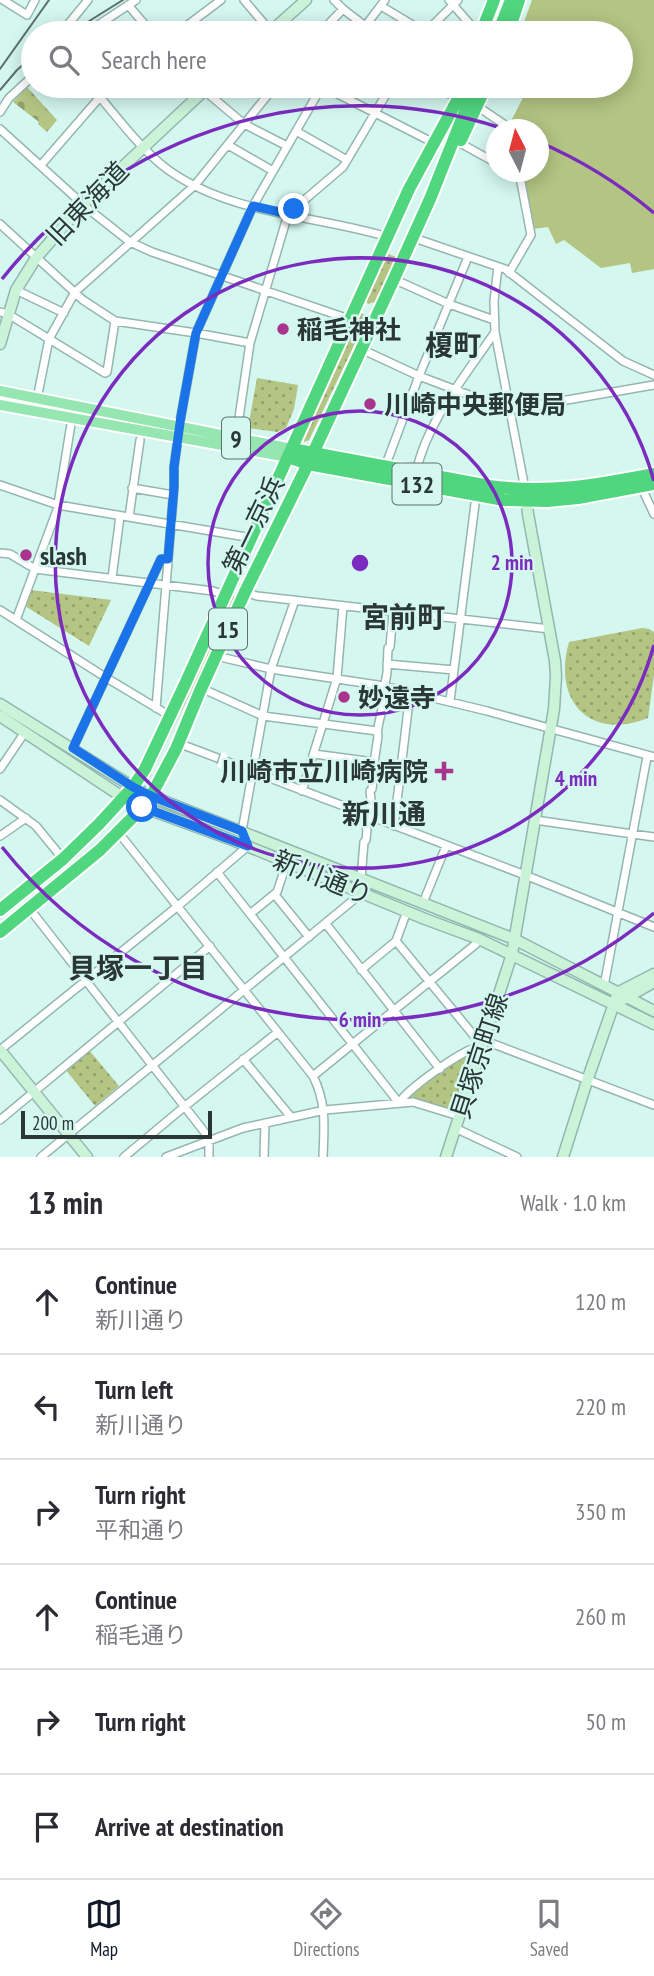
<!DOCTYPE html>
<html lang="en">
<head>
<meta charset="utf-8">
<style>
	:root { --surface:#fff; --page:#f2f2f3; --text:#2b2b33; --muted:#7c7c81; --line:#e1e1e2; --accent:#111827 }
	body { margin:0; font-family:"PT Sans Narrow","Noto Sans JP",sans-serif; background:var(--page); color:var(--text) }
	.compass { position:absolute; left:486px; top:119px; width:63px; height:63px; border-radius:50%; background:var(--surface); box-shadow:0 4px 18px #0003; rotate:354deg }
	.scale { position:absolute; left:21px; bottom:18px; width:191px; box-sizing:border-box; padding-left:7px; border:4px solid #2a3735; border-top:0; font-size:19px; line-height:24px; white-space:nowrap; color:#2a3735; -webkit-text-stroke:5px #d4f7f0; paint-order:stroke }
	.stop { position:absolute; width:21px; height:21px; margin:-16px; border:5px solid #1a73e8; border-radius:50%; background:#fff }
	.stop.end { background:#1a73e8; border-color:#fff; box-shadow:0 2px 7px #0008 }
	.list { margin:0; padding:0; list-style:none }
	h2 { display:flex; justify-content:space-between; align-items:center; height:91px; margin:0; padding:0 28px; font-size:30px }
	h2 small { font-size:23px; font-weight:400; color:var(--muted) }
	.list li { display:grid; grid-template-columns:46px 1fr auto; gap:21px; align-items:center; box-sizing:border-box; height:105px; padding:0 28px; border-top:2px solid var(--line) }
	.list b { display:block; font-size:26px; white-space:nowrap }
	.list p { margin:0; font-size:23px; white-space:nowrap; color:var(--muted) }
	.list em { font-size:23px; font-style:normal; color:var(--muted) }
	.icon { flex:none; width:38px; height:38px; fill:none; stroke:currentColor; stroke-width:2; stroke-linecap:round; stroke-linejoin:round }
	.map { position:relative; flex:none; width:654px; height:1157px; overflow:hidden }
	.search { position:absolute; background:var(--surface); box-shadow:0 4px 18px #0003; left:21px; right:21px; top:21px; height:77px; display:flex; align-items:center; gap:18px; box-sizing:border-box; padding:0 24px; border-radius:38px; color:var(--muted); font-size:26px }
	.sheet { height:721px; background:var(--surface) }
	nav { display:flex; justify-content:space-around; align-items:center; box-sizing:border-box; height:98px; border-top:2px solid var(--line); background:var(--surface); font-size:19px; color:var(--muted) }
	nav a { display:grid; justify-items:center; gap:4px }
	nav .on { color:var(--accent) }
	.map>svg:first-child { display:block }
</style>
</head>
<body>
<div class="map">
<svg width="654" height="1157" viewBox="0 0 654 1157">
	<defs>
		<pattern id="grass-dots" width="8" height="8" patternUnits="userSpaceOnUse" patternTransform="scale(1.75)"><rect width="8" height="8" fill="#b3c483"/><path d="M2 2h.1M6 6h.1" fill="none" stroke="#92a06c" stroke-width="1.8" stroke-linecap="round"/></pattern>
		<pattern id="cemetery-stones" width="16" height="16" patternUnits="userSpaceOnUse" patternTransform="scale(1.75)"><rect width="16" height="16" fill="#b3c483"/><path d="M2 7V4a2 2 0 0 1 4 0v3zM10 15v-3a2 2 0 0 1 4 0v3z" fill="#92a06c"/></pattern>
	</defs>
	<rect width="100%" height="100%" fill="#d4f7f0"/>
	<path fill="url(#grass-dots)" d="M386,253L396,257L375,302L368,304L365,299Z
		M359,312L367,316V318L309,440L304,442L303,440Z
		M257,378L298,385L294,409L286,428L277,432L248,428Z
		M31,590L111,600L89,646L25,606Z
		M232,595L237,597C209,657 178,717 150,777L147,776Z
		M642,628L649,629L654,632V675L648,718C590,741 552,701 569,642Z
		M89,1050L119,1086L95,1106L65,1069Z
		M470,1052L472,1054L454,1108L451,1109L408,1098L407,1096Z"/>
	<path fill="url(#cemetery-stones)" d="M27,87L57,120L47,132L38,124L39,122L13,102Z"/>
	<path fill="#b3c483" d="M532,0H654V269L632,273L630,263L601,268L564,240L556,244L548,227L533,229L523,173L520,172H538V130L510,129L509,125L529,86H621V33H520Z"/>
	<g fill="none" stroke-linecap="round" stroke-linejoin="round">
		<defs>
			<path id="street" d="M3,0L27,15L35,0
				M244,0L272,33
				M334,0L343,9L374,33
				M449,0L475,30
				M128,5L152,33
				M381,6L426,33
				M63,33L66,27L88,0
				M86,33L136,0
				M177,33L221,0
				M320,33L343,9
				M360,33L385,0
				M425,33L458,0
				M91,86C112,111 142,151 167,169C230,215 315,215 388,237
				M199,86L244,124L287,146
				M437,86L451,95
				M477,106L508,127V130
				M0,112L9,98L33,76
				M0,129L87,208L130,242L152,252L349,319
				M296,131L347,160
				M460,143L496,163
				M228,145L273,171
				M41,165L100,97L114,86
				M0,224L83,300L115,321L196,333L250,343
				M411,239L420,240L505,269L623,361L654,375
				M498,267L494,301L495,332L525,489
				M509,273L531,235L520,177L513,172
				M393,281L400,282L449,304L494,320
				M16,290L64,313
				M0,312L8,314L105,373L107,372L115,321
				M361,349L419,376L509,410L654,385
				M37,399L49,339L75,292L195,185L275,86
				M236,438L250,343L288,214L343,167L391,86
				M385,467L419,376L468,257
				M416,473C426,422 466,375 495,332
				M0,485L58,505L252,538
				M643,486L645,495L654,514
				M132,488L173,495
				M129,517L140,440
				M0,553L10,554L35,569L213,591L226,595
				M112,578L120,516
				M245,592L257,596L550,629
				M0,610L105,677L170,716
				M16,620L57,510L72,418
				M216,656L271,669L384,686L487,711L654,757
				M387,664L454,670
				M201,688L263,716L377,731
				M450,701L476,496
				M156,708L174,487V467L181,416L196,333L253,206L322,86L428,140
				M178,743L525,875L654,927
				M73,748L161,559H168
				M314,754L374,762
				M0,769L25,732
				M302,791L337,678L343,606
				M0,800L36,826L63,859
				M535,820L654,837
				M394,826L410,693
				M242,831L271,669L295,600
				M118,832L313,1076C327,1104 324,1127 323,1157
				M0,836L26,818
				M217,872L399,1103C407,1089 467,1046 482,1046
				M275,895L309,937
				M423,903L446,846
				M29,908L199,1125L209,1138V1157
				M250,914L277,892L287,862
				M326,924L440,1069
				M396,941L475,1037L654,1105
				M361,970L396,941L407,911
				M604,986L647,757
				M0,1050L178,906L248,846
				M243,1059L291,1117
				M313,1076L476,944L479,939
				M0,1120L210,946
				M455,1128L517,1157
				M41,1157L357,897L361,879L364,842L366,840L367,830L366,827L371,800L370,791L372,789L374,772L373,770L378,736C376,729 381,717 382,708L381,706L387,673L388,648L390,647L393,612
				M124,1157L184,1107L278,1032
				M166,1157L243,1128L325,1110L413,1102L459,1116
				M264,1157L265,1123"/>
			<path id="secondary" d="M269,33L306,0
				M0,344L16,290L36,258L83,204L209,86
				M0,704L133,787L151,796L514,939L654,1011
				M0,716L124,798L142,807L235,841L425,919L479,939L654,1024
				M617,993L654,974
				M624,999L654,982
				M0,1050L87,1157
				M446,1157L512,954L554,709L556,676L555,661L528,514L526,496
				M563,1157L588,1078L616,998"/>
			<path id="primary" d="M0,391L292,449
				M0,405L288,457"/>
			<path id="highway" d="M481,33L494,0
				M498,33L511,0
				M508,33L519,0
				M461,140L486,86
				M292,449L489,486C549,494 596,485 654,474
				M288,457L308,464L504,500L547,501L578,498L654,484
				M0,910L63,859L99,824L133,787L145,769L186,682L409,189L465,86
				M0,932L100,850L132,818L151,796L176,749L200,691L245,592L308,464L393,281L430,199L475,86"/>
		</defs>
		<use href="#street" stroke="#95b6b0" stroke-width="10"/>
		<use href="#secondary" stroke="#95b6b0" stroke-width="13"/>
		<use href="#primary" stroke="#fff" stroke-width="14"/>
		<use href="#highway" stroke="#fff" stroke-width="16"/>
		<use href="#street" stroke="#fff" stroke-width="7"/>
		<use href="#secondary" stroke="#caf3d8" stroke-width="10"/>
		<use href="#primary" stroke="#96e6b2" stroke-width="10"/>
		<use href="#highway" stroke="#50d67e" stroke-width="12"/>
		<path stroke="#5c706c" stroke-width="2" d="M70,33L123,0
			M0,69L49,0
			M0,90L17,70L33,56"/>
		<defs>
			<path id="street-bridge" d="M221,765L224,756"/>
		</defs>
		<use href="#street-bridge" stroke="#95b6b0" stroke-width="10" stroke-linecap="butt"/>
		<use href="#street-bridge" stroke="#fff" stroke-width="7"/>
	</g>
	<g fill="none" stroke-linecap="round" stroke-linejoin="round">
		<path stroke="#1a73e8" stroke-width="9" d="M142,807L248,846L242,831L151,796L133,787L73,748L161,559H168L174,487V467L181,416L196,333L253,206L288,214L294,209"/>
	</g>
	<g fill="none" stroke="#7b2cbf" stroke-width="3.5">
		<circle cx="360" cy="563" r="152"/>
		<path d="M654 645A305 305 0 1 1 654 481"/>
		<path d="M654 913A457 457 0 0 1 2 847M2 279A457 457 0 0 1 501 128M539 142A457 457 0 0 1 654 213"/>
	</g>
	<g fill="#a8348d" stroke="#d4f7f0" stroke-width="2.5">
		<circle cx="283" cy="329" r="7"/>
		<circle cx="370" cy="404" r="7"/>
		<circle cx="26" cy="555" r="7"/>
		<circle cx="344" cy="697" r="7"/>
		<path d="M440.5 760.5h7v7h7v7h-7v7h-7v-7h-7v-7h7z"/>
	</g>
	<g text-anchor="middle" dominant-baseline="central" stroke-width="5" stroke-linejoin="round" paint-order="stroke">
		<g fill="#d4f7f0" stroke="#5d716d" stroke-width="2">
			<rect x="222" y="417.5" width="28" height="41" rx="5"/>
			<rect x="392.5" y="463.5" width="49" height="41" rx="5"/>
			<rect x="209" y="608.5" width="38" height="41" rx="5"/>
		</g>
		<g font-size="24" font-weight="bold" fill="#2a3735">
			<text x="236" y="438">9</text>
			<text x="417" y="484">132</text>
			<text x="228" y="629">15</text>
		</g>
		<g font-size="26" fill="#2a3735" stroke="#d4f7f0">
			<text transform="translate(87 203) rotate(-46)">旧東海道</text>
			<text transform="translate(253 525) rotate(-64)">第一京浜</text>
			<text transform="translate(323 877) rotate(22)">新川通り</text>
			<text transform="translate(479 1056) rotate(-72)">貝塚京町線</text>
		</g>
		<g font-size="26" font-weight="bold" fill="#2a3735" stroke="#d4f7f0" text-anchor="start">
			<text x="297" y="329">稲毛神社</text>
			<text x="384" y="404">川崎中央郵便局</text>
			<text x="40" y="555">slash</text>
			<text x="358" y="697">妙遠寺</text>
			<text x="428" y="771" text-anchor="end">川崎市立川崎病院</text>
		</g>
		<g font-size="28" font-weight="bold" fill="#2a3735" stroke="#d4f7f0">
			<text x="453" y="344">榎町</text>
			<text x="403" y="616">宮前町</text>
			<text x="384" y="813">新川通</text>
			<text x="138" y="967">貝塚一丁目</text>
		</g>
	</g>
	<circle cx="360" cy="563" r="10" fill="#7b2cbf" stroke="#d4f7f0" stroke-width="3.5"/>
	<g font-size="21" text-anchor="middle" font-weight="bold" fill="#7b2cbf" stroke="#d4f7f0" stroke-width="5" stroke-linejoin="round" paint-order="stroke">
		<text x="512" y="570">2 min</text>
		<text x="576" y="786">4 min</text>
		<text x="360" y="1027">6 min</text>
	</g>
</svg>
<svg class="compass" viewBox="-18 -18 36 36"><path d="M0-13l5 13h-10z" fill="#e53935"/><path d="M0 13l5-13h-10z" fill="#7c7c81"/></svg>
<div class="scale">200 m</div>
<div class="stop" style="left:142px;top:807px"></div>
<div class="stop end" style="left:294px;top:209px"></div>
<div class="search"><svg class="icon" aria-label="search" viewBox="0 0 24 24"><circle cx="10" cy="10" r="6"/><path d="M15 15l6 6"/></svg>Search here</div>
</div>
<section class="sheet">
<h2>13 min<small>Walk · 1.0 km</small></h2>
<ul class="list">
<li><svg class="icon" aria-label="ahead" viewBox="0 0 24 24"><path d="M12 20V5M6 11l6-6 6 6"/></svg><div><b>Continue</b><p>新川通り</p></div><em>120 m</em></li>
<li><svg class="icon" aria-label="left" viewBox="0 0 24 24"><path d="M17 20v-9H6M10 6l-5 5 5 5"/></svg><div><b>Turn left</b><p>新川通り</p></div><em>220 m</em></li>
<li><svg class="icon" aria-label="right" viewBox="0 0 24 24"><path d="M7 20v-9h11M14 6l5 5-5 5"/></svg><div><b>Turn right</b><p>平和通り</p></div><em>350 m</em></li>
<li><svg class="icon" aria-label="ahead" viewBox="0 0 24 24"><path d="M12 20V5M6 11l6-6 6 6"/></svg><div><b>Continue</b><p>稲毛通り</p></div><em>260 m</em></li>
<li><svg class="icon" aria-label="right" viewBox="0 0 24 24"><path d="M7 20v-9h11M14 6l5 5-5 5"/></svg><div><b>Turn right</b></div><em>50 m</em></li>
<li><svg class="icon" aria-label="arrive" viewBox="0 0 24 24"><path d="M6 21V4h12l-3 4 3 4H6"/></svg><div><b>Arrive at destination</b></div></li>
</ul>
</section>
<nav>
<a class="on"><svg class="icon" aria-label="map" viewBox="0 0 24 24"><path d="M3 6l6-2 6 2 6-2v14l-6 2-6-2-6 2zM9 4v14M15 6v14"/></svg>Map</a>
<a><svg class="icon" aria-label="directions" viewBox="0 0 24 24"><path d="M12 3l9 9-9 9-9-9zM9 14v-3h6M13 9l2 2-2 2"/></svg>Directions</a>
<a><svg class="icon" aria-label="saved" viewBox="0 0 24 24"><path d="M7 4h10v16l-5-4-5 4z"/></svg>Saved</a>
</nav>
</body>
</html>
